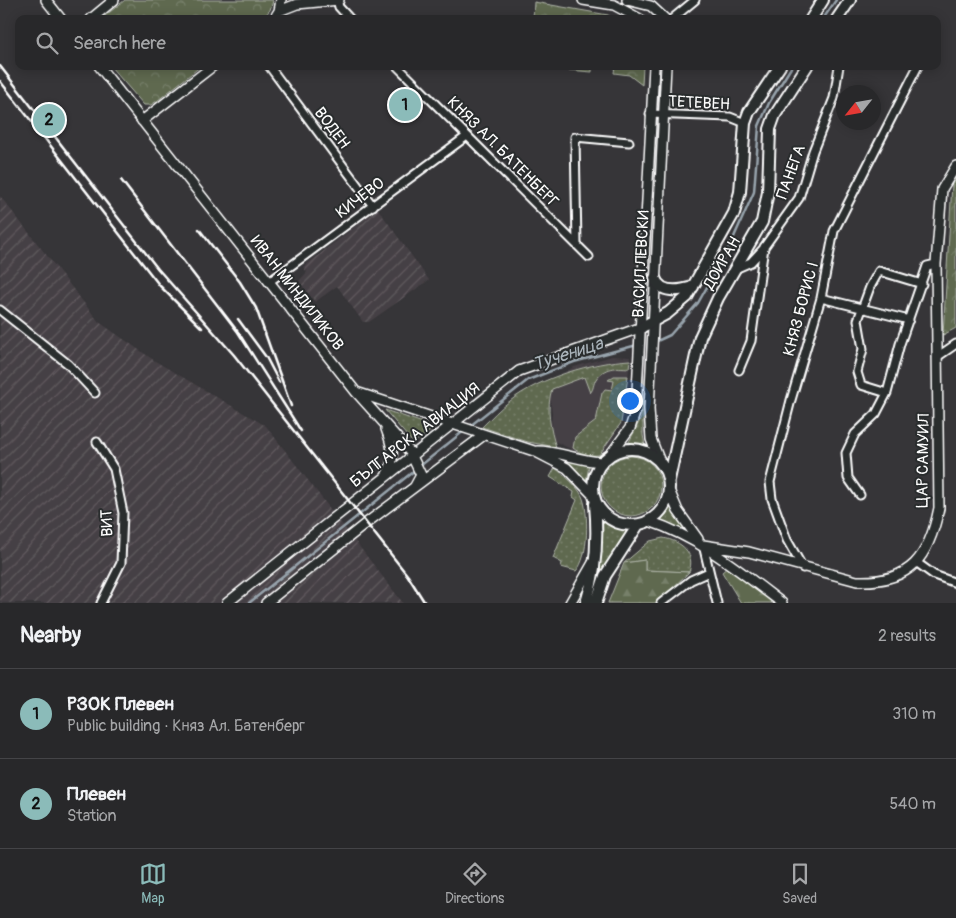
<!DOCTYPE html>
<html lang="en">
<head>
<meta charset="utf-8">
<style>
	:root { --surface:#28282a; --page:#343436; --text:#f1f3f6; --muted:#a5a6a8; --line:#444447; --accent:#8bbbb9 }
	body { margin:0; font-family:Pangolin,sans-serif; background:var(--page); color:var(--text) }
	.compass { position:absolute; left:836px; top:85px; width:45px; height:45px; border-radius:50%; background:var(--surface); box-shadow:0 2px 12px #0003; rotate:239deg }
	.you { position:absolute; left:629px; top:400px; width:18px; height:18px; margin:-12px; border:4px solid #fff; border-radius:50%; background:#1a73e8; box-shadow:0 0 0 8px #1a73e833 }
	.badge { display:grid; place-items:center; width:32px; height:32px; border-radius:50%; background:var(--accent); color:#111; font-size:16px; font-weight:700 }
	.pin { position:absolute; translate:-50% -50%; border:2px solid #fff; box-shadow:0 1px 5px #0006 }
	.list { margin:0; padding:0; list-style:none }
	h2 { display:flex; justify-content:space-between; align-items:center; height:65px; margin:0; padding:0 20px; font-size:21px }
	h2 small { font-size:16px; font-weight:400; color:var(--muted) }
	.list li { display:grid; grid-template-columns:32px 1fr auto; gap:15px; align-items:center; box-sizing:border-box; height:90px; padding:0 20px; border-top:1px solid var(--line) }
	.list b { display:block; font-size:19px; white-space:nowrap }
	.list p { margin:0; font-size:16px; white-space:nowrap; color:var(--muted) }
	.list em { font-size:16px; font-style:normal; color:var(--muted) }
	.icon { flex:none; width:28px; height:28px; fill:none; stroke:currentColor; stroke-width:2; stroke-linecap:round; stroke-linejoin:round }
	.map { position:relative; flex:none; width:956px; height:603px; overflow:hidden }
	.search { position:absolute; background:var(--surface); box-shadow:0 2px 12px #0003; left:15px; right:15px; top:15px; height:55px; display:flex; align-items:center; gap:12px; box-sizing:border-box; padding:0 18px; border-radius:10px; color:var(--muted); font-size:19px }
	.sheet { height:245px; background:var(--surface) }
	nav { display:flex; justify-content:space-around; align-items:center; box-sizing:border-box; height:70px; border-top:1px solid var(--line); background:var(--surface); font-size:14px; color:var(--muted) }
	nav a { display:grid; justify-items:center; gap:2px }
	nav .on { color:var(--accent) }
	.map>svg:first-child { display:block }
</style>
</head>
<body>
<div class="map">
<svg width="956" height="603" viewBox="0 0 956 603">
	<defs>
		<pattern id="industrial-furrows" width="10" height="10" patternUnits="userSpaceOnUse" patternTransform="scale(1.25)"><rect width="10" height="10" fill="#453f44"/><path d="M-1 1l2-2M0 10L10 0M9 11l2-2" fill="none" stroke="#615c60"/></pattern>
		<pattern id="grass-dots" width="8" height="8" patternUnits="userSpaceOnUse" patternTransform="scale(1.25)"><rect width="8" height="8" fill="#5f6950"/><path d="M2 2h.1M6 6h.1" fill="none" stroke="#77806a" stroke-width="1.8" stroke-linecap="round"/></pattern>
		<pattern id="forest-firs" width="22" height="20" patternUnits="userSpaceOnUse" patternTransform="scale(1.25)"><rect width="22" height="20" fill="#5f6950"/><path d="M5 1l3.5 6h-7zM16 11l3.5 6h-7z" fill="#77806a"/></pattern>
		<pattern id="park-crowns" width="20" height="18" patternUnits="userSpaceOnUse" patternTransform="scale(1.25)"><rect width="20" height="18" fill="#5f6950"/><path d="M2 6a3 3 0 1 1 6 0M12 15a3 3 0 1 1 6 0" fill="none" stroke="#77806a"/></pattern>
	</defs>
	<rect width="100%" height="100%" fill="#363538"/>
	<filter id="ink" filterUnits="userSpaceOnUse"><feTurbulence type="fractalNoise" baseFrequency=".02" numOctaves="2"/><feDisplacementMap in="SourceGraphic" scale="10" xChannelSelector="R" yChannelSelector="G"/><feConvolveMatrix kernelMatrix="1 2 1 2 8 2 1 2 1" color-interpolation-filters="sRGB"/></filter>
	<g filter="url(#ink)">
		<path fill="#453f44" d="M612,356L630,357L625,413L612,440L602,453L595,456L577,452L554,441L551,427L552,413L549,393L550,380L574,367Z"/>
		<path fill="url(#industrial-furrows)" d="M0,196L99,322L155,361L266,426L403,603H0Z
			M378,209L429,280L369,322H363L337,286L315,302L299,281L307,272L303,267Z"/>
		<path fill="url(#grass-dots)" stroke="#afb4a8" d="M643,349V435L645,446L628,444L641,418Z
			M630,360L629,368C616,367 604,367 596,379C593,384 594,389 590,393L584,377L552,389C546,407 550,430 556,447L528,442L482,427C491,418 500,408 510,401C539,378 593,362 630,360Z
			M614,376H628L621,423L599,455C590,456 580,454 573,448L575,437L596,421L602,393L605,389L612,390L614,381L608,380Z
			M385,410L432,426L436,427L413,443Z
			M601 486a30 30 0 1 1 60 0a30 30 0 1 1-60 0Z
			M561,458L589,466L586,481Z
			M555,468C564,475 577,485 582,496C589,511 589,558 576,571L561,567L562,563L553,558L577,500L573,497L574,492L550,477Z
			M673,503L688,531L673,525L659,523Z
			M602,520L615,528L631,531L593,603Z
			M663,538C681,541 696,553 689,572L645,570V560L624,563L650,541Z"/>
		<path fill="url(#forest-firs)" stroke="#afb4a8" d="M645,560V570L689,572L657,603H608L624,563Z
			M728,567L776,603H741L722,572Z"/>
		<path fill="url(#park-crowns)" stroke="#afb4a8" d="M125,0H272L273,1L270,10L262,19H101Z
			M534,2L608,15L614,19H533Z
			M110,66H201L157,101L151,105H144Z
			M531,66H592V72L531,67Z
			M615,66H643L642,85L629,75L614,73Z
			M956,178V328L943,335L952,184Z"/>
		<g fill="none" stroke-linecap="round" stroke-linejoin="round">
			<path stroke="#98a4ad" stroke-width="2.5" d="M823,19L836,0
				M655,342L670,335L698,303L730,246L754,192L759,126L769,103L792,66
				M470,426L528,380L574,362L637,345
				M249,603L465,430"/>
			<defs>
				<path id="minor" d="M337,0L339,7L350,19
					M672,19L695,0
					M269,66L373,206
					M397,66L589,257
					M650,114L730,117L745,123
					M577,244L575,137L629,142
					M735,269L751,262L764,248
					M269,282L467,136
					M821,298L909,320
					M0,310L68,364L95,393
					M937,357L956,344
					M739,370L751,341L764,247L799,198L813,151L834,98L839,66
					M887,393L861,385L857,372L863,349L858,320L870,287L879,271L922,284
					M97,442L114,469L123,513L121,563L101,603
					M860,495L848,478L846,453L855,434L876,414L887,393L900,344L927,266L936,264
					M703,545L717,603
					M916,562L934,575L956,583
					M803,568L787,540L772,499L770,482L791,400L821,298L834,231L918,66
					M661,603L691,580L709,572"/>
				<path id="tertiary" d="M46,0L61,19
					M583,0L614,5L640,19
					M627,0L651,6L665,19
					M279,11L297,4L339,0
					M91,19L114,0
					M274,19L279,11L281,0
					M99,66L356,392L410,452L421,475L415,486
					M142,121L213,66
					M356,392L534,451L567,468L593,495
					M386,429C392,445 396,459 387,474
					M537,451C559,451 580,461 602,462
					M610,455L630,428L636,410L654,66
					M660,462L651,439L649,409L666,66
					M669,490L678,511L698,539
					M649,521C700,538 740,571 782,603
					M703,545L749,552L857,581C911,583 929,557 939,508L936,264L942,189L956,166
					M227,603L519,371L642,327
					M266,603L369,521L484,435
					M570,603L594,561"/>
				<path id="secondary" d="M811,19L823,0
					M837,19L850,0
					M655,278C660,294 680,291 693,287
					M642,327L668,313L687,297L734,213L740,192L745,123L749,112L780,66
					M593 487a38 38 0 1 1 76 0a38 38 0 1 1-76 0Z
					M669,480L700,337L718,298L762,222L768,192L770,129L775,115L807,66
					M586,603C596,572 598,537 595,504
					M596,603L605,576L638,525"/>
			</defs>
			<use href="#minor" stroke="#fff" stroke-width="11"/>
			<use href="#tertiary" stroke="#fff" stroke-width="12"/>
			<use href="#secondary" stroke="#fff" stroke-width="14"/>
			<use href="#minor" stroke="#2a2d2e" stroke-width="7"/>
			<use href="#tertiary" stroke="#2a2d2e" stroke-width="9"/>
			<use href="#secondary" stroke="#2a2d2e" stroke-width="10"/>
			<path stroke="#fff" stroke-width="2.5" d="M0,66L158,269L234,355L408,576L425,603
				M0,81L160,286L202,328
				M121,180L238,332L301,431
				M199,229L240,282L256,308L291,406
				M238,319L266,357L279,382"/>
		</g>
	</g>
	<g text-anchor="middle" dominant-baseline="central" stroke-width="4" stroke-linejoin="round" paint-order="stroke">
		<g font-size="16" fill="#fff" stroke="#2a2d2e">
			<text transform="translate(699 103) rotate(3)">ТЕТЕВЕН</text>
			<text transform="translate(332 128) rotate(53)">ВОДЕН</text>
			<text transform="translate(503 152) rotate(45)">КНЯЗ АЛ. БАТЕНБЕРГ</text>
			<text transform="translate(791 172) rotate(-70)">ПАНЕГА</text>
			<text transform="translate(360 198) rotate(-37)">КИЧЕВО</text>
			<text transform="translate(722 263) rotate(-60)">ДОЙРАН</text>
			<text transform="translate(641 264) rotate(-87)">ВАСИЛ ЛЕВСКИ</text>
			<text transform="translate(297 293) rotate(52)">ИВАН МИНДИЛИКОВ</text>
			<text transform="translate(801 309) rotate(-75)">КНЯЗ БОРИС I</text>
			<text transform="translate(415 435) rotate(-38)">БЪЛГАРСКА АВИАЦИЯ</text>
			<text transform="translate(923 461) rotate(-89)">ЦАР САМУИЛ</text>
			<text transform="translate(107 523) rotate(-92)">ВИТ</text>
		</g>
		<g font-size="18" font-style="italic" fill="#a9b3ba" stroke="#2a2d2e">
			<text transform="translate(568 354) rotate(-18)">Тученица</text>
		</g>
	</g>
</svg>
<svg class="compass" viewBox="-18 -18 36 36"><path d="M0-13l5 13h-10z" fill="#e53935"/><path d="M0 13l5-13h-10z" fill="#a5a6a8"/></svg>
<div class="you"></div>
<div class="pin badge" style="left:405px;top:105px">1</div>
<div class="pin badge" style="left:49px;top:120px">2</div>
<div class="search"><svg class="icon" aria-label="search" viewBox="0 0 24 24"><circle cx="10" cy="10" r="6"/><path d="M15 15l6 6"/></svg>Search here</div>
</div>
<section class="sheet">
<h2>Nearby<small>2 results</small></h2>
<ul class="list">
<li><span class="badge">1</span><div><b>РЗОК Плевен</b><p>Public building · Княз Ал. Батенберг</p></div><em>310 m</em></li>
<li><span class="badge">2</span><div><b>Плевен</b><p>Station</p></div><em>540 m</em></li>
</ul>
</section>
<nav>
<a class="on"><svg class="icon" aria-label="map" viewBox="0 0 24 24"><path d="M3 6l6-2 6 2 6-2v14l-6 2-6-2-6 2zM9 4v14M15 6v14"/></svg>Map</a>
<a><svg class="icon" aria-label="directions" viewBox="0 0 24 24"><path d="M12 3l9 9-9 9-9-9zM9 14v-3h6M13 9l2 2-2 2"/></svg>Directions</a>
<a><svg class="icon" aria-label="saved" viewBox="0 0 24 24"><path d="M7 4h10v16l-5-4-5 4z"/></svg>Saved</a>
</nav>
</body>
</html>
